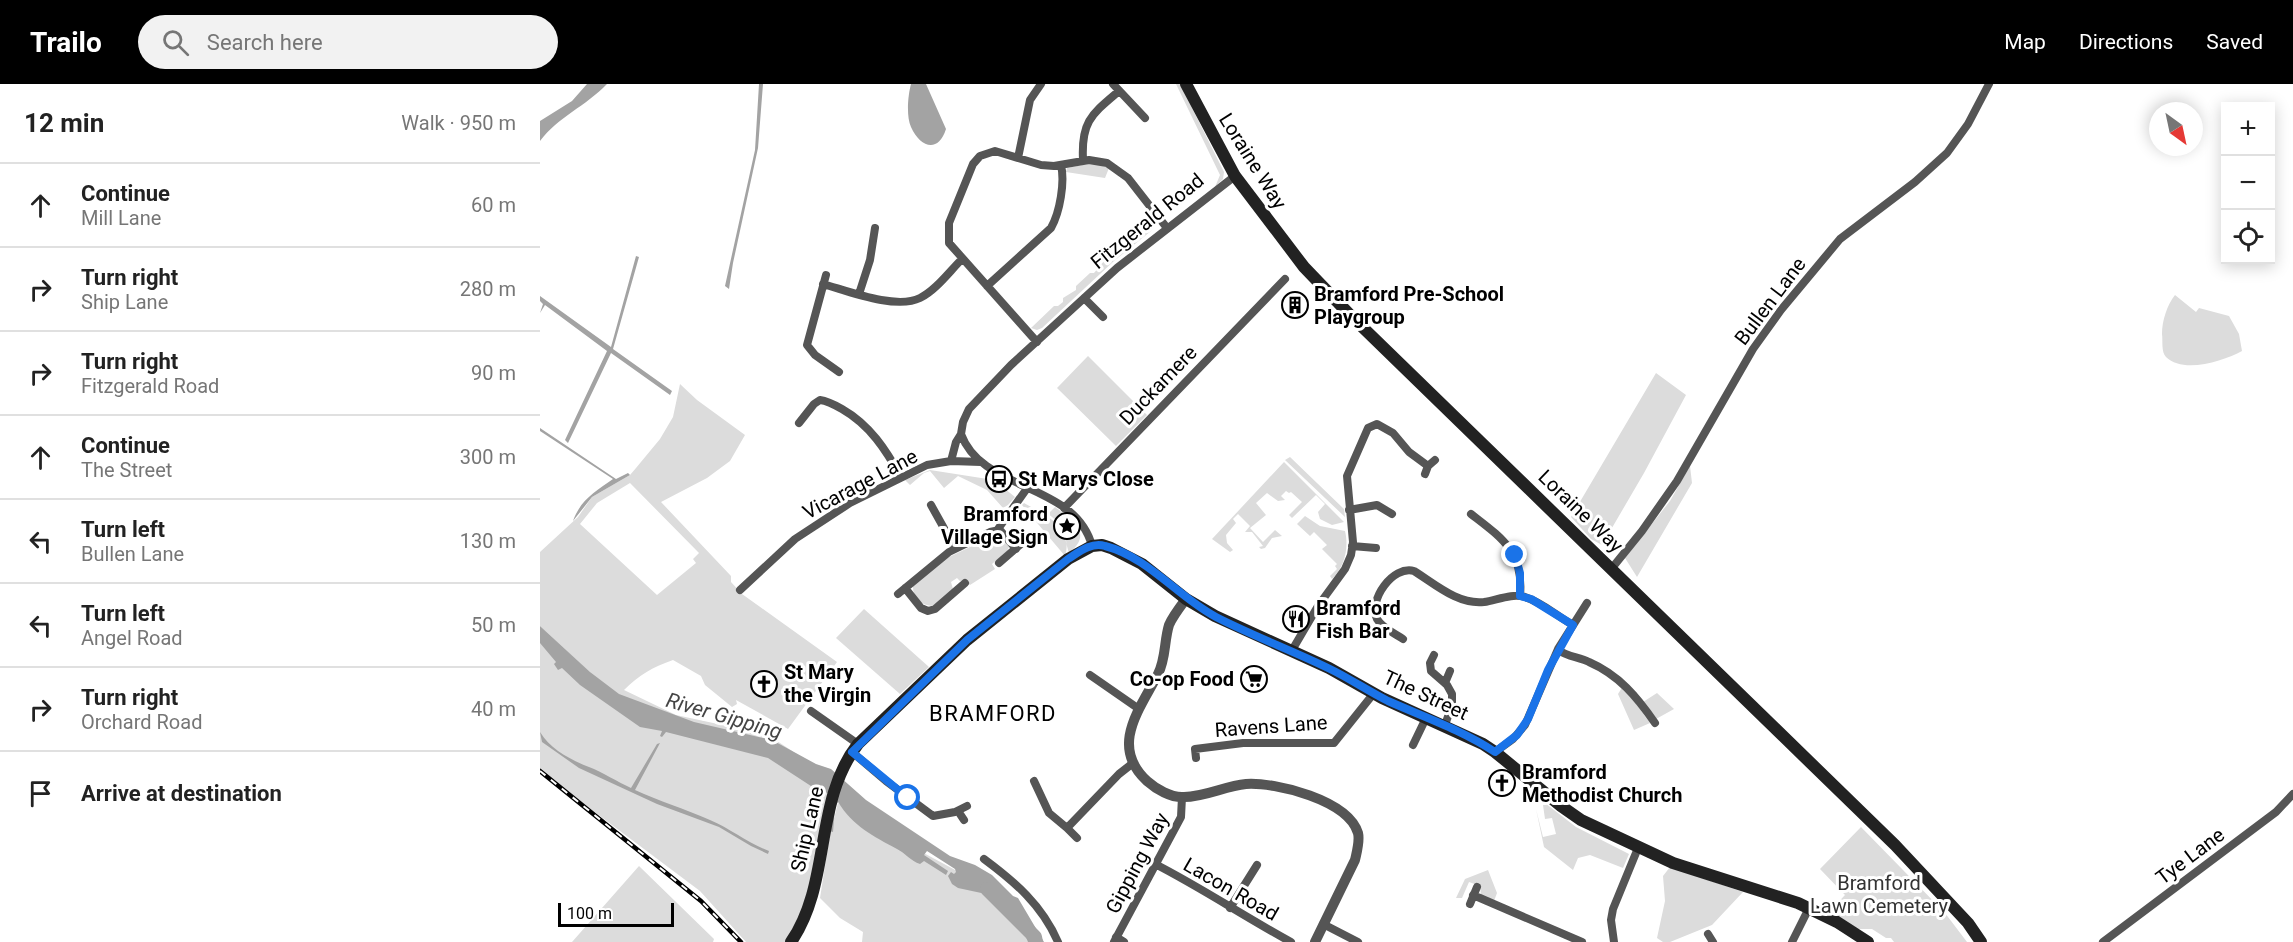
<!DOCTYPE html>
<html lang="en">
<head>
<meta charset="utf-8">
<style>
	:root { --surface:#fff; --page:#f2f2f2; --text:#222; --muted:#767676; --line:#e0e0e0; --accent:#000 }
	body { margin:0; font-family:Roboto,sans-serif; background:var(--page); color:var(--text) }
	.controls { position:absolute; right:18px; top:18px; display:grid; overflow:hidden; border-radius:0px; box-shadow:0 3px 15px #0003 }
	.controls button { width:54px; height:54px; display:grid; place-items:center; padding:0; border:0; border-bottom:2px solid var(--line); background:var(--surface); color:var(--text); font:30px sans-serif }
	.compass { position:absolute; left:1609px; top:18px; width:54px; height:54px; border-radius:50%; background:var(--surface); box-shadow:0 3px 15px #0003; rotate:147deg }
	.scale { position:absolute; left:18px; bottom:15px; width:116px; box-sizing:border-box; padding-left:6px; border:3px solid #000; border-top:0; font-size:16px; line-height:21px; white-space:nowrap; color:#000; -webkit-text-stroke:4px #fff; paint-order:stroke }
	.stop { position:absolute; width:18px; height:18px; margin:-14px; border:4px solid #1a73e8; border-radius:50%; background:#fff }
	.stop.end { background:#1a73e8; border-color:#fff; box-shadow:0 2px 6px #0008 }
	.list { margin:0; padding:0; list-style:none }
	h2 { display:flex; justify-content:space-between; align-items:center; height:78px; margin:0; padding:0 24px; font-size:26px }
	h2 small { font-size:20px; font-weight:400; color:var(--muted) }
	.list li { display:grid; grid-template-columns:39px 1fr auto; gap:18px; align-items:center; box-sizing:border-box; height:84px; padding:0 24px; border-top:2px solid var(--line) }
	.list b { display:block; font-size:22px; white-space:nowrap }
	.list p { margin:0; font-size:20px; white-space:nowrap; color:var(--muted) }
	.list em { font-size:20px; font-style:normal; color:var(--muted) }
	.icon { flex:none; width:33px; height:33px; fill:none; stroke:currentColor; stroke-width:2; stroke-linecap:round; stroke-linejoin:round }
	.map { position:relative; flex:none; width:1753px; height:858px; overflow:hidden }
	header { display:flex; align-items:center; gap:36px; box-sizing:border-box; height:84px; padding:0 30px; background:var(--accent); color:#fff }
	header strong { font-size:28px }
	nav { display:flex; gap:33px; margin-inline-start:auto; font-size:21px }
	.search { width:420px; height:54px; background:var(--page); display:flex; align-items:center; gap:15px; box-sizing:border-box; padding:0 21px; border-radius:33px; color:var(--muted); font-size:22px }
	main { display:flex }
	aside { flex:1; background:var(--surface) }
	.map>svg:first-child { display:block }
</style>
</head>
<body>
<header>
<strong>Trailo</strong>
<div class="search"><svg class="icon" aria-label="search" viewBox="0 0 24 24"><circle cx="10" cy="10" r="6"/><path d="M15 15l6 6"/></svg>Search here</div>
<nav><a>Map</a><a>Directions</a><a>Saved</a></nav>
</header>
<main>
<aside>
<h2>12 min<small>Walk · 950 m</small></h2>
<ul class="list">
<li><svg class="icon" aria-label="ahead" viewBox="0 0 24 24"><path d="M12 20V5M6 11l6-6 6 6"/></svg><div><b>Continue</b><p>Mill Lane</p></div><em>60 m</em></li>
<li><svg class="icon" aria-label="right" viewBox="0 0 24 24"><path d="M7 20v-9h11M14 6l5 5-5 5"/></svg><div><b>Turn right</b><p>Ship Lane</p></div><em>280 m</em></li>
<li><svg class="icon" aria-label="right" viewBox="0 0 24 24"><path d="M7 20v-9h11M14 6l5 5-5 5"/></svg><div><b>Turn right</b><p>Fitzgerald Road</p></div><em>90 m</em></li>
<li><svg class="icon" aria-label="ahead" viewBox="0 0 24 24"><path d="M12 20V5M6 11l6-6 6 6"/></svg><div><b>Continue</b><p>The Street</p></div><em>300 m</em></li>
<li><svg class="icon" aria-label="left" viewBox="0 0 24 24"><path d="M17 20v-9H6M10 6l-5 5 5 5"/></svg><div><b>Turn left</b><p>Bullen Lane</p></div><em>130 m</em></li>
<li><svg class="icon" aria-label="left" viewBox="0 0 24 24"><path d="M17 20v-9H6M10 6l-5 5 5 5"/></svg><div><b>Turn left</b><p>Angel Road</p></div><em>50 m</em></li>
<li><svg class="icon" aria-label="right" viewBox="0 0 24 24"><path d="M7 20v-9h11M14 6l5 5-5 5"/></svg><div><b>Turn right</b><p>Orchard Road</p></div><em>40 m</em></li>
<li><svg class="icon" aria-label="arrive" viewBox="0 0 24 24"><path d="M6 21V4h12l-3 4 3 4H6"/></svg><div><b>Arrive at destination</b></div></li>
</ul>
</aside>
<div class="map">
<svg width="1753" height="858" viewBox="0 0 1753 858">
	<rect width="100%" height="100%" fill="#fff"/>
	<path fill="#dcdcdc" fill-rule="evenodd" d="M636,0H640L684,88L683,95L675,103L680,91Z
		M553,79L569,84L565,94L526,88L527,84Z
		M614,136L615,141L611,147L574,177L502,244L497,246L491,244L514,222H518L523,218V214L536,206V202L550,189H554L564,177H567L573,172V169L590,156V153Z
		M1635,211L1656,228L1659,224L1689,232L1699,250L1702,267C1684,277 1643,290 1626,273C1621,268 1623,257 1622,250C1622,237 1627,221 1635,211Z
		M548,272L607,331L576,362L517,304Z
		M1116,289L1146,311L1104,389L1062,461L1051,455L1031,433Z
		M140,300L157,316L205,351L190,377L167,394L121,418L191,492V498L202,510L297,578L248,645L196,616L197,620L192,623L165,601L161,592L133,576C113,583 99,591 84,606L136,631L201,645L237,657L293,694L266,830L248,858H206L160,807L0,687V550L54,592L0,542V468L38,433L52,413L90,391L96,384L120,355L133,333ZM90,399L159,469L153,475L156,479L117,511L40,440L57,419Z
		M750,373L804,425L805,433L745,376Z
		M744,378L804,438L792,441L780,435L778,428L785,420L776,411L752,434L749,431L762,418L751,408L749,409L746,407L741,412L745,416L738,417L727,409L716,419L726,431L710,444L723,458L735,446L742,452L732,454L725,464L721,465L719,463L723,462L712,448H705L710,442L698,430L693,435L696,439L686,451L687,459L693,466L690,468L672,455Z
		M1150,382L1152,399L1097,493L1085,474L1130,417Z
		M390,386L454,396L475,413L468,421L463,424L447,406L418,392L404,404L390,387L384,389L370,401L365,396Z
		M484,419C504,430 534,443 525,472L482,421Z
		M515,423C532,436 554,449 529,469C523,449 526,443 508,430Z
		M765,432L780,442L805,447C809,463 805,483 792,495L790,492L797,485L795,482L797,480L782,465L787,461L774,448L770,452L757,440Z
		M455,451L460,452L469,463L467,467L452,480L455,485L430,501L425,496L420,497L417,494L411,498L413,505L393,522C381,522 372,513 373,501L407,474Z
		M324,525L389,583L360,610L296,554Z
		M1083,602L1110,639L1094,646L1078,610Z
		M1117,609L1134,625L1116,635L1103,618Z
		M298,719L343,747L430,794L494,858H322L323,848L300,834L280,814L290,750Z
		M1005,719L1036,743L1089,770L1083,784L1050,771L1038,774L1033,786L1004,763L996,725L1003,753L1016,750L1012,734L1005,735L1003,721Z
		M1321,743L1405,829L1427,858H1354L1351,854H1346L1332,845H1318L1290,827L1305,811L1280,785Z
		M99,782L174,855L173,858H32Z
		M1130,783L1203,808L1172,841L1130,858H1123L1117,854L1125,817L1123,792Z
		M948,786L957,809L954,817L941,811L940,802L929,798L922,814H916L925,795Z"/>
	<path fill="#a3a3a3" d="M47,0H67C46,22 18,33 0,57V37L32,17Z
		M219,0H223L218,64L193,179L189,205L185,202L215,66Z
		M371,0H386L406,45C398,70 380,63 371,43C366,32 368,11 371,0Z
		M96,172L99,173L73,265L132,307L130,311L71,269L28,359L25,356L67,267L5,221L0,229L3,220L0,217V212L71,263Z
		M0,344L76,395L88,389L90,391L52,413L33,437C41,415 55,408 73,395L0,347Z
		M0,542L50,588L79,610L154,638L232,656L276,680L291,685L326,716L410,772L435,781L452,791L473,812L478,814L504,858H488L483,846L461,819L446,810L418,804L412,800L408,792L411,788L414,790L416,788L415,785L387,767L384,771L408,787L406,791L384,777L380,780C371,777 365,769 357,765C333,752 313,742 298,718L295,723L293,748L289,747L293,711L274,704L228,674L126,648L122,653L120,652L122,647L100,643L40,601L22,584L18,586L14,580L16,578L0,559Z
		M0,648C10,665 31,676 49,683C62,688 78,698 91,704L117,660L120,659L95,706C119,717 145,725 170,736C191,745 208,759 229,767L228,770L211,762L179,743L117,720L39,684L2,658Z"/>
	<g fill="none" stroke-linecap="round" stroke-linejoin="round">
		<path stroke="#a3a3a3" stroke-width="14" d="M447,805L495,853L496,858"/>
		<path stroke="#555" stroke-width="8" d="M573,0L605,34
			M478,74L490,16L501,0
			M543,76C541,37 552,30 579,7
			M286,191L267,261L275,271L299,288
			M283,200C308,207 356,226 380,214C396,206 409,188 422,175
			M447,202L511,144C520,128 525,98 521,81
			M319,210L330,176L335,144
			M544,214L563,233
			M497,258L409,159V139L433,80L440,72L455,67L501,81L514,82L549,76L567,79L588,94L627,144
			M259,339L274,320L280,316C288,317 295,321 302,325C330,341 346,366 361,393
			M411,377L416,358L421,350
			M885,390L888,382L895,376
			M391,421L415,464
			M524,424L745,195
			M809,426L837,421L852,430
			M931,430C962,454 984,468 980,512
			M458,445L488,403
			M552,462C535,398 442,408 421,350L423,338L429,325L471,281L577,184L695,92
			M812,462L836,464
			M459,479L482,459
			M1072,484L1102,447L1137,397L1213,265L1241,226L1300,155L1375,98L1407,69L1428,40L1449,0
			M365,504L381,524L388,527L395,525L425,499
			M200,506L255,455L310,419L387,381L411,377L441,378
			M358,510L409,468L450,448L460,446L476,465
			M863,555C854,549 842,544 837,535C828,516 853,481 874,487C895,500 918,521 944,518C957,516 972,509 985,513C1002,518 1017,532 1033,541
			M1018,566C1028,573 1039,573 1049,578C1079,591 1097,613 1115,639
			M751,568L778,522L805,485L811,471L813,458L807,392L828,344L837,340L853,349L869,368L888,382
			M894,571L890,579L891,587L907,601L912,610V621L905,641
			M550,591L599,625
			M905,599L910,587
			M271,627L318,660
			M873,661L886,634
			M312,668L346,697L393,732L415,728L427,722
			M955,668L973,655L985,641L1018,565L1047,519
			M656,674L655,665L703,659H794L834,609
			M494,697L509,729L527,744L579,690L593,679
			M418,727L424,736
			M527,744L537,754
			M444,775C475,798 502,821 518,858
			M615,780C662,804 705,833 751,858
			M933,811L1042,858
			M930,820L937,803
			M690,824L717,781
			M783,840L818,858
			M1168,850L1173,858
			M576,853L584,858
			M574,858L641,733L642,713
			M1074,858L1071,836L1073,825L1098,764
			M1252,858L1269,824
			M1563,858L1736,728L1753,710"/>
		<path stroke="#555" stroke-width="10" d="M646,515C640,523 633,532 629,541C624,557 626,575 618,590C600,625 569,662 607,697C616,705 631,714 644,713C665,713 685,702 706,700C736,698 808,716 818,749C820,757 817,767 815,776L775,858"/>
		<path stroke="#222" stroke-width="12" d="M646,0L695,92L764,183L811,232L1355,761L1428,839L1441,858
			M251,858C292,798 273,718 318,660L427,556L528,475L552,462L562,461L571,464L602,480L646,515L675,532L789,584L842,614L943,660L955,668L1021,722L1041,736L1133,779L1258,819L1297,838L1328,858"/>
		<defs>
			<path id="rail" d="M0,687L161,817L201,858"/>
		</defs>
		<use href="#rail" stroke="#000" stroke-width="4.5"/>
		<use href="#rail" stroke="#fff" stroke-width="2" stroke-dasharray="7" stroke-linecap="butt"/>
	</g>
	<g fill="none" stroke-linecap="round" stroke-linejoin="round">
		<path stroke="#1a73e8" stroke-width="8" d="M368,714L312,668L427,556L528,475C539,468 551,458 565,462C608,473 638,513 676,533C713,552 751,566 788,584C809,594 828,607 848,617C884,633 922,646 955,668L977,651L988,635L1008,586L1033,541L991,515L980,512V489L975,471"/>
	</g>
	<defs>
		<symbol id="building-ring" viewBox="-11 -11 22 22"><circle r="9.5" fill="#fff" stroke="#000" stroke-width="1.5"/><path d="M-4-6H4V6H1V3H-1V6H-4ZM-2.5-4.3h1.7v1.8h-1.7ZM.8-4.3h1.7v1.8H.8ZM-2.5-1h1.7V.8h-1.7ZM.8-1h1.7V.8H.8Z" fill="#000"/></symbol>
		<symbol id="bus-ring" viewBox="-11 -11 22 22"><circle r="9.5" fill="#fff" stroke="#000" stroke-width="1.5"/><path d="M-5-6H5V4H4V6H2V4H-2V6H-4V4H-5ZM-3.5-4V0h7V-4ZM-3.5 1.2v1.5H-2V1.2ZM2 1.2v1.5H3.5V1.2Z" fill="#000"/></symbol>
		<symbol id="sight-ring" viewBox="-11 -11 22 22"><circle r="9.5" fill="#fff" stroke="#000" stroke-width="1.5"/><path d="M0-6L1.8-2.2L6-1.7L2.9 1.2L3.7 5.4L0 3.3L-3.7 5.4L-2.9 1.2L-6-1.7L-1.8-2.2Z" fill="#000"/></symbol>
		<symbol id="restaurant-ring" viewBox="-11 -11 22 22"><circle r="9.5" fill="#fff" stroke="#000" stroke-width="1.5"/><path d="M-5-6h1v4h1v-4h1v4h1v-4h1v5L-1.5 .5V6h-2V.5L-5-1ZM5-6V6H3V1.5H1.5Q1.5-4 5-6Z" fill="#000"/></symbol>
		<symbol id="supermarket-ring" viewBox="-11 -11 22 22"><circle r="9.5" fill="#fff" stroke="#000" stroke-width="1.5"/><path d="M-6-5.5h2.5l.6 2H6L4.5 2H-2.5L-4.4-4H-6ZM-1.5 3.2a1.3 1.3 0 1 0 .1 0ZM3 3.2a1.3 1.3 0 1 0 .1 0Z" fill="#000"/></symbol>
		<symbol id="church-ring" viewBox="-11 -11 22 22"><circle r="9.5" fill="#fff" stroke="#000" stroke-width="1.5"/><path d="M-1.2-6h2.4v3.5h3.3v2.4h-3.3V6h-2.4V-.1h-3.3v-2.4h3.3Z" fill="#000"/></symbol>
	</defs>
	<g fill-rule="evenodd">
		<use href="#building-ring" x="740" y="206" width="30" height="30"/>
		<use href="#bus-ring" x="444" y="380" width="30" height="30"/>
		<use href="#sight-ring" x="512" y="427" width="30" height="30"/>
		<use href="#restaurant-ring" x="741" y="520" width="30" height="30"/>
		<use href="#supermarket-ring" x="699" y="580" width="30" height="30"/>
		<use href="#church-ring" x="209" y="585" width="30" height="30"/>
		<use href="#church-ring" x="947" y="684" width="30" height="30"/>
	</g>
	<g text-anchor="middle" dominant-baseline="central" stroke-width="6" stroke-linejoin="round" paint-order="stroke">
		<g font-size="20" fill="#000" stroke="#fff">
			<text transform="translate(713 77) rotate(58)">Loraine Way</text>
			<text transform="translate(607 137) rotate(-39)">Fitzgerald Road</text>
			<text transform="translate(1230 217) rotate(-53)">Bullen Lane</text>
			<text transform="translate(618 301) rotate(-46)">Duckamere</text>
			<text transform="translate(320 400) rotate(-28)">Vicarage Lane</text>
			<text transform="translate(1041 427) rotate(44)">Loraine Way</text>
			<text transform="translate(886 611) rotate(25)">The Street</text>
			<text transform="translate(731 642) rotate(-4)">Ravens Lane</text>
			<text transform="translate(267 745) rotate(-77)">Ship Lane</text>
			<text transform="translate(1650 772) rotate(-37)">Tye Lane</text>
			<text transform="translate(597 779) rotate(-62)">Gipping Way</text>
			<text transform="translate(691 805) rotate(30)">Lacon Road</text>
		</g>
		<g font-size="20" font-weight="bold" fill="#000" stroke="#fff" text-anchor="start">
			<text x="774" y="210">Bramford Pre-School<tspan x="774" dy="23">Playgroup</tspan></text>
			<text x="478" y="395">St Marys Close</text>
			<text x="508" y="430" text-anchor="end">Bramford<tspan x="508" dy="23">Village Sign</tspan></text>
			<text x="776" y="524">Bramford<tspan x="776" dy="23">Fish Bar</tspan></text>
			<text x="244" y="588">St Mary<tspan x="244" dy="23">the Virgin</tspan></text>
			<text x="694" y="595" text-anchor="end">Co-op Food</text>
			<text x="982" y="688">Bramford<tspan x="982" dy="23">Methodist Church</tspan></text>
		</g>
		<g font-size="20" fill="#333" stroke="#fff">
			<text x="1339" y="799">Bramford<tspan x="1339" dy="23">Lawn Cemetery</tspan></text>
		</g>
		<g font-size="21" font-style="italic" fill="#444" stroke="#fff">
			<text transform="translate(184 632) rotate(16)">River Gipping</text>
		</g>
		<g font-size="22" letter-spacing="1.5" fill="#000" stroke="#fff">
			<text x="453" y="629">BRAMFORD</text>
		</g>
	</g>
</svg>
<div class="controls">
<button>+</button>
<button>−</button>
<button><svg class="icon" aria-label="locate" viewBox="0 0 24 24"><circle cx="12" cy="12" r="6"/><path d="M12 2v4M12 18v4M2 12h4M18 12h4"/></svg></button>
</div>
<svg class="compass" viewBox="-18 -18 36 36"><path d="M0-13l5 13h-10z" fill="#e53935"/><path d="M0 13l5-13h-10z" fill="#767676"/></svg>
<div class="scale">100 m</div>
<div class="stop" style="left:368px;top:714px"></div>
<div class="stop end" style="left:975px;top:471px"></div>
</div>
</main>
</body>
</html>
